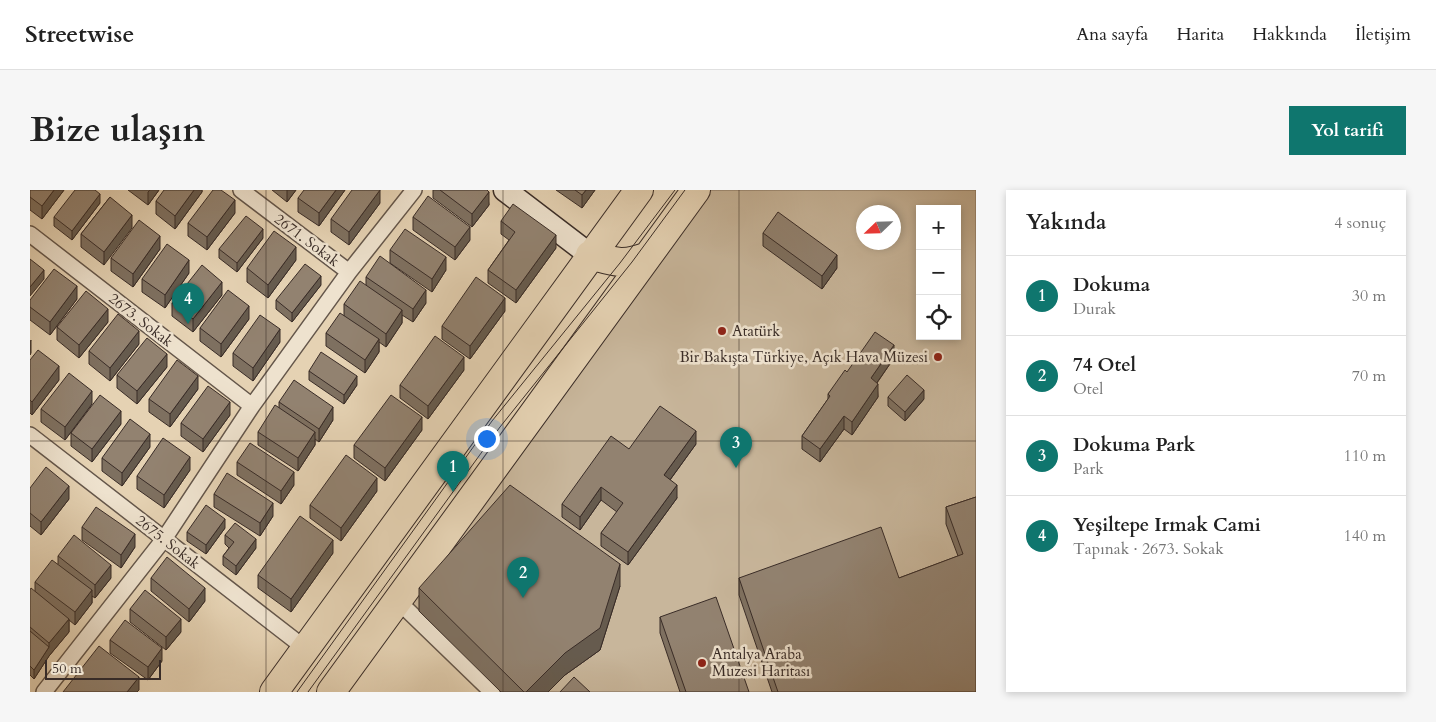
<!DOCTYPE html>
<html lang="tr">
<head>
<meta charset="utf-8">
<style>
	:root { --surface:#fff; --page:#f6f6f6; --text:#222; --muted:#767676; --line:#e0e0e0; --accent:#0f766e }
	body { margin:0; font-family:Cardo,serif; background:var(--page); color:var(--text) }
	.controls { position:absolute; right:15px; top:15px; display:grid; overflow:hidden; border-radius:0px; box-shadow:0 2px 8px #0003 }
	.controls button { width:45px; height:45px; display:grid; place-items:center; padding:0; border:0; border-bottom:1px solid var(--line); background:var(--surface); color:var(--text); font:25px sans-serif }
	.compass { position:absolute; left:826px; top:15px; width:45px; height:45px; border-radius:50%; background:var(--surface); box-shadow:0 2px 8px #0003; rotate:247deg }
	.scale { position:absolute; left:15px; bottom:12px; width:116px; box-sizing:border-box; padding-left:5px; border:2px solid #392c27; border-top:0; font-size:14px; line-height:18px; white-space:nowrap; color:#392c27; -webkit-text-stroke:4px #eee2ce; paint-order:stroke }
	.you { position:absolute; left:456px; top:248px; width:18px; height:18px; margin:-12px; border:4px solid #fff; border-radius:50%; background:#1a73e8; box-shadow:0 0 0 8px #1a73e833 }
	.badge { display:grid; place-items:center; width:32px; height:32px; border-radius:50%; background:var(--accent); color:#fff; font-size:16px; font-weight:700 }
	.pin { position:absolute; translate:-50% -41px; filter:drop-shadow(0 1px 2px #0008) }
	.pin::after { content:''; position:absolute; top:26px; width:18px; height:15px; background:inherit; clip-path:polygon(0 0,100% 0,50% 100%) }
	.list { margin:0; padding:0; list-style:none }
	h2 { display:flex; justify-content:space-between; align-items:center; height:65px; margin:0; padding:0 20px; font-size:21px }
	h2 small { font-size:16px; font-weight:400; color:var(--muted) }
	.list li { display:grid; grid-template-columns:32px 1fr auto; gap:15px; align-items:center; box-sizing:border-box; height:80px; padding:0 20px; border-top:1px solid var(--line) }
	.list b { display:block; font-size:19px; white-space:nowrap }
	.list p { margin:0; font-size:16px; white-space:nowrap; color:var(--muted) }
	.list em { font-size:16px; font-style:normal; color:var(--muted) }
	.icon { flex:none; width:28px; height:28px; fill:none; stroke:currentColor; stroke-width:2; stroke-linecap:round; stroke-linejoin:round }
	.map { position:relative; flex:none; width:946px; height:502px; overflow:hidden; border-radius:0px }
	header { display:flex; align-items:center; gap:30px; box-sizing:border-box; height:70px; padding:0 25px; background:var(--surface); border-bottom:1px solid var(--line) }
	header strong { font-size:24px }
	nav { display:flex; gap:28px; margin-inline-start:auto; font-size:18px }
	.intro { display:flex; align-items:center; justify-content:space-between; box-sizing:border-box; height:120px; padding:0 30px }
	h1 { margin:0; font-size:35px }
	.button { padding:12px 22px; border-radius:0px; background:var(--accent); color:#fff; font-size:18px; font-weight:700 }
	main { display:flex; gap:30px; padding:0 30px }
	aside { flex:1; background:var(--surface); border-radius:0px; box-shadow:0 2px 8px #0003 }
	.map>svg:first-child { display:block }
</style>
</head>
<body>
<header>
<strong>Streetwise</strong>
<nav><a>Ana sayfa</a><a>Harita</a><a>Hakkında</a><a>İletişim</a></nav>
</header>
<div class="intro"><h1>Bize ulaşın</h1><a class="button">Yol tarifi</a></div>
<main>
<div class="map">
<svg width="946" height="502" viewBox="0 0 946 502">
	<rect width="100%" height="100%" fill="#e5d2b3"/>
	<filter id="stains"><feTurbulence type="fractalNoise" baseFrequency=".004" numOctaves="4"/><feColorMatrix values="0 0 0 0 .2 0 0 0 0 .09 0 0 0 0 .02 0 0 0 .5 -.17"/></filter>
	<radialGradient id="worn" r=".72"><stop offset=".6" stop-color="#630" stop-opacity="0"/><stop offset="1" stop-color="#630" stop-opacity=".3"/></radialGradient>
	<path fill="#c8b69b" stroke="#807161" fill-rule="evenodd" d="M670,0H946V502H463L368,411ZM890,19H927V146H890ZM834,22H864V52H834Z"/>
	<g fill="none" stroke-linecap="round" stroke-linejoin="round">
		<defs>
			<path id="street" d="M211,0L319,82
				M0,44L222,216
				M0,245L276,459
				M368,411L462,502
				M14,502L134,349L222,216L319,82L384,0"/>
			<path id="secondary" d="M475,0L560,65"/>
			<path id="highway" d="M560,65C585,72 592,76 618,66
				M244,502L609,0
				M301,502L666,0"/>
		</defs>
		<use href="#street" stroke="#64564a" stroke-width="18"/>
		<use href="#secondary" stroke="#392c27" stroke-width="25"/>
		<use href="#highway" stroke="#392c27" stroke-width="30"/>
		<use href="#street" stroke="#eee2ce" stroke-width="15"/>
		<use href="#secondary" stroke="#eee2ce" stroke-width="22"/>
		<use href="#highway" stroke="#e5d2b3" stroke-width="28"/>
		<path stroke="#392c27" stroke-width="1" d="M267,502L462,231L590,73L645,0
			M278,502L470,237L602,72L655,0"/>
	</g>
	<path fill="#7e7060" stroke="#392c27" d="M0,0H34L12,29L0,20Z
		M98,0H129L118,15Z
		M172,0V2L145,39L126,24V11Z
		M242,0H266L257,12Z
		M315,0L289,36L268,22V8Z
		M403,0H457L459,15L442,37L403,8Z
		M526,0H565L552,18Z
		M80,7L74,75L51,57V44Z
		M70,13L42,50L24,36V27Z
		M350,13L319,55L301,42V29Z
		M205,23L177,60L158,46V33Z
		M383,27L440,50L425,70L383,40Z
		M471,31L526,58L486,113L458,93V80L479,50L471,44Z
		M733,43L807,78L792,99L733,56Z
		M233,48L207,82L189,68V59Z
		M130,59L103,97L81,81V68Z
		M360,60L416,80L402,102L360,73Z
		M266,70L238,108L217,92V78Z
		M159,83L135,118L112,102V89Z
		M336,87L396,113L383,132L372,125V133L356,157L349,152V162L335,183L296,156V143L314,126V114L336,95Z
		M291,95L262,132L246,119V110Z
		M192,105L163,142L142,126V113Z
		M47,109L20,145L0,130V110Z
		M475,121L440,169L412,149V136Z
		M219,129L191,167L170,151V138Z
		M78,132L49,168L27,150V137Z
		M250,152L223,191L203,176V163Z
		M109,154L80,191L59,174V161Z
		M864,168L847,193L848,207L822,245L814,239L790,272L772,259V246L798,209V204L817,182Z
		M0,170L29,190L2,225L0,223Z
		M137,177L107,214L87,198V185Z
		M434,180L398,229L370,208V195Z
		M279,181L327,195L314,214L279,190Z
		M168,199L140,237L119,222V209Z
		M858,207L894,209L875,231L858,216Z
		M249,212L303,230L289,252L285,249V255L268,281L228,255V242L249,218Z
		M62,214L35,250L11,232V219Z
		M200,225L173,262L151,246V233Z
		M91,234L62,272L41,256V243Z
		M392,240L355,291L324,268V255Z
		M666,254L640,290L647,308L598,375L571,356V343L587,322L571,310L550,340L532,327V314L599,259Z
		M120,257L92,296L72,281V268Z
		M207,272L264,295L251,314L207,285Z
		M160,280L134,318L107,299V286Z
		M0,298L39,309L11,345L0,336Z
		M347,301L311,351L280,328V315Z
		M184,304L243,326L230,346L184,317Z
		M946,307V502H742L709,405V388H869L928,366L916,334V317Z
		M52,337L105,357L91,378L52,350Z
		M195,338L176,364L157,351V342Z
		M195,345L226,358L206,385L193,375V366L199,358L195,354Z
		M303,363L261,422L228,398V385Z
		M28,366L81,388L65,408L62,406V413L45,435L39,430V442L19,466L4,489L0,485V400L5,402V392L28,374Z
		M121,388L175,411L159,432L121,401Z
		M590,396L570,460L535,485L518,502H471L389,421V398Z
		M100,419L151,442L136,460L100,432Z
		M630,427L719,502H650L630,443Z
		M80,450L132,471L118,490L80,463Z"/>
	<path fill="#665b4e" stroke="#392c27" d="M24,0H34L12,29V16Z
		M120,0H129L118,15V2Z
		M164,0H172V2L145,39V26Z
		M257,0H266L257,12Z
		M306,0H315L289,36V23Z
		M350,0V13L319,55V42Z
		M556,0H565L552,18V5Z
		M459,2V15L442,37V24Z
		M70,4V13L42,50V41Z
		M205,10V23L177,60V47Z
		M102,25V38L74,75V62Z
		M440,37V50L425,70V57Z
		M233,39V48L207,82V73Z
		M526,45V58L486,113V100Z
		M130,46V59L103,97V84Z
		M266,57V70L238,108V95Z
		M807,65V78L792,99V86Z
		M416,67V80L402,102V89Z
		M159,70V83L135,118V105Z
		M14,80V89L0,106V97Z
		M291,86V95L262,132V123Z
		M192,92V105L163,142V129Z
		M47,96V109L20,145V132Z
		M396,100V113L383,132V119Z
		M475,108V121L440,169V156Z
		M219,116V129L191,167V154Z
		M78,119V132L49,168V155Z
		M372,120V133L356,157V144Z
		M250,139V152L223,191V178Z
		M109,141V154L80,191V178Z
		M349,149V162L335,183V170Z
		M1,150V163L0,165V152Z
		M864,155V168L841,201V188Z
		M137,164V177L107,214V201Z
		M434,167V180L398,229V216Z
		M29,176V190L2,225V212Z
		M168,186V199L140,237V224Z
		M327,186V195L314,214V205Z
		M848,194V207L822,245V232Z
		M894,200V209L875,231V222Z
		M62,201V214L35,250V237Z
		M200,212V225L173,262V249Z
		M303,217V230L289,252V239Z
		M91,221V234L62,272V259Z
		M814,226V239L790,272V259Z
		M392,227V240L355,291V278Z
		M666,241V254L634,298V285Z
		M285,242V255L268,281V268Z
		M120,244V257L92,296V283Z
		M160,267V280L134,318V305Z
		M264,282V295L251,314V301Z
		M347,288V301L311,351V338Z
		M647,295V308L598,375V362Z
		M39,296V309L11,345V332Z
		M571,297V310L550,340V327Z
		M243,313V326L230,346V333Z
		M195,329V338L176,364V355Z
		M105,344V357L91,378V365Z
		M226,349V358L206,385V376Z
		M303,350V363L261,422V409Z
		M590,374V396L570,460L535,485L518,502H496Z
		M81,375V388L65,408V395Z
		M175,398V411L159,432V419Z
		M62,400V413L45,435V422Z
		M39,429V442L19,466L4,489V480L19,457V453Z
		M151,429V442L136,460V447Z
		M132,458V471L118,490V477Z
		M109,487V500L107,502H97Z"/>
	<path fill="#928270" stroke="#392c27" d="M0,0H24L12,16L0,7Z
		M45,0H65L70,4L42,41L24,27Z
		M134,0H164L145,26L126,11Z
		M183,0H191L205,10L177,47L158,33Z
		M274,0H306L289,23L268,8Z
		M322,0H350L319,42L301,29Z
		M410,0H457L459,2L442,24Z
		M545,0H556L552,5Z
		M398,6L440,37L425,57L383,27Z
		M80,7L102,25L74,62L51,44Z
		M483,14L526,45L486,100L458,80L485,42L471,31Z
		M748,22L807,65L792,86L733,43Z
		M216,26L233,39L207,73L189,59Z
		M109,30L130,46L103,84L81,68Z
		M375,39L416,67L402,89L360,60Z
		M244,41L266,57L238,95L217,78Z
		M137,54L159,70L135,105L112,89Z
		M350,66L396,100L383,119L336,87Z
		M0,69L14,80L0,97Z
		M275,74L291,86L262,123L246,110Z
		M172,75L192,92L163,129L142,113Z
		M24,79L47,96L20,132L0,117V110Z
		M446,87L475,108L440,156L412,136Z
		M330,91L372,120L356,144L314,114Z
		M198,100L219,116L191,154L170,138Z
		M56,101L78,119L49,155L27,137Z
		M310,123L349,149L335,170L296,143Z
		M88,124L109,141L80,178L59,161Z
		M230,125L250,139L223,178L203,163Z
		M845,142L864,155L841,188L848,194L822,232L814,226L790,259L772,246L800,206L798,204L815,180L817,182Z
		M405,146L434,167L398,216L370,195Z
		M117,148L137,164L107,201L87,185Z
		M8,160L29,176L2,212L0,210V170Z
		M291,162L327,186L314,205L279,181Z
		M147,170L168,186L140,224L119,209Z
		M39,183L62,201L35,237L11,219Z
		M877,185L894,200L875,222L858,207Z
		M264,190L303,217L289,239L249,212Z
		M178,196L200,212L173,249L151,233Z
		M70,205L91,221L62,259L41,243Z
		M361,205L392,227L355,278L324,255Z
		M245,215L285,242L268,268L228,242Z
		M630,216L666,241L634,285L647,295L598,362L571,343L593,313L571,297L550,327L532,314L581,246L599,259Z
		M100,229L120,244L92,283L72,268Z
		M133,248L160,267L134,305L107,286Z
		M220,253L264,282L251,301L207,272Z
		M316,265L347,288L311,338L280,315Z
		M16,277L39,296L11,332L0,323V298Z
		M197,283L243,313L230,333L184,304Z
		M480,295L590,374L570,438L535,463L496,502H494L389,398Z
		M946,307V502H748L709,388L851,337L869,388L933,364L916,317Z
		M176,315L195,329L176,355L157,342Z
		M66,317L105,344L91,365L52,337Z
		M270,326L303,350L261,409L228,385Z
		M205,333L226,349L206,376L193,366L204,352L195,345Z
		M44,345L81,375L65,395L28,366Z
		M137,367L175,398L159,419L121,388Z
		M22,370L62,400L45,422L5,392Z
		M1,398L39,429L19,453L0,437V400Z
		M115,400L151,429L136,447L100,419Z
		M686,407L719,502H656L630,427Z
		M95,430L132,458L118,477L80,450Z
		M0,441L19,457L4,480L0,476Z
		M69,456L109,487L97,502H33Z
		M544,487L560,502H530Z"/>
	<path fill="none" stroke="#392c27" stroke-width="1" stroke-opacity="0.55" d="M236,0V502M473,0V502M709,0V502M0,251H946"/>
	<g fill="#8f2418" stroke="#eee2ce" stroke-width="2">
		<circle cx="692" cy="141" r="5"/>
		<circle cx="908" cy="167" r="5"/>
		<circle cx="672" cy="473" r="5"/>
	</g>
	<g text-anchor="middle" dominant-baseline="central" stroke-width="5" stroke-linejoin="round" paint-order="stroke">
		<g font-size="15" fill="#392c27" stroke="#eee2ce">
			<text transform="translate(277 50) rotate(37)">2671. Sokak</text>
			<text transform="translate(111 130) rotate(38)">2673. Sokak</text>
			<text transform="translate(138 352) rotate(38)">2675. Sokak</text>
		</g>
		<g font-size="15" fill="#392c27" stroke="#eee2ce" text-anchor="start">
			<text x="702" y="141">Atatürk</text>
			<text x="898" y="167" text-anchor="end">Bir Bakışta Türkiye, Açık Hava Müzesi</text>
			<text x="682" y="464">Antalya Araba<tspan x="682" dy="17">Muzesi Haritası</tspan></text>
		</g>
	</g>
	<rect width="100%" height="100%" filter="url(#stains)"/>
	<rect width="100%" height="100%" fill="url(#worn)"/>
</svg>
<div class="controls">
<button>+</button>
<button>−</button>
<button><svg class="icon" aria-label="locate" viewBox="0 0 24 24"><circle cx="12" cy="12" r="6"/><path d="M12 2v4M12 18v4M2 12h4M18 12h4"/></svg></button>
</div>
<svg class="compass" viewBox="-18 -18 36 36"><path d="M0-13l5 13h-10z" fill="#e53935"/><path d="M0 13l5-13h-10z" fill="#767676"/></svg>
<div class="scale">50 m</div>
<div class="you"></div>
<div class="pin badge" style="left:423px;top:302px">1</div>
<div class="pin badge" style="left:493px;top:408px">2</div>
<div class="pin badge" style="left:706px;top:278px">3</div>
<div class="pin badge" style="left:158px;top:134px">4</div>
</div>
<aside>
<h2>Yakında<small>4 sonuç</small></h2>
<ul class="list">
<li><span class="badge">1</span><div><b>Dokuma</b><p>Durak</p></div><em>30 m</em></li>
<li><span class="badge">2</span><div><b>74 Otel</b><p>Otel</p></div><em>70 m</em></li>
<li><span class="badge">3</span><div><b>Dokuma Park</b><p>Park</p></div><em>110 m</em></li>
<li><span class="badge">4</span><div><b>Yeşiltepe Irmak Cami</b><p>Tapınak · 2673. Sokak</p></div><em>140 m</em></li>
</ul>
</aside>
</main>
</body>
</html>
